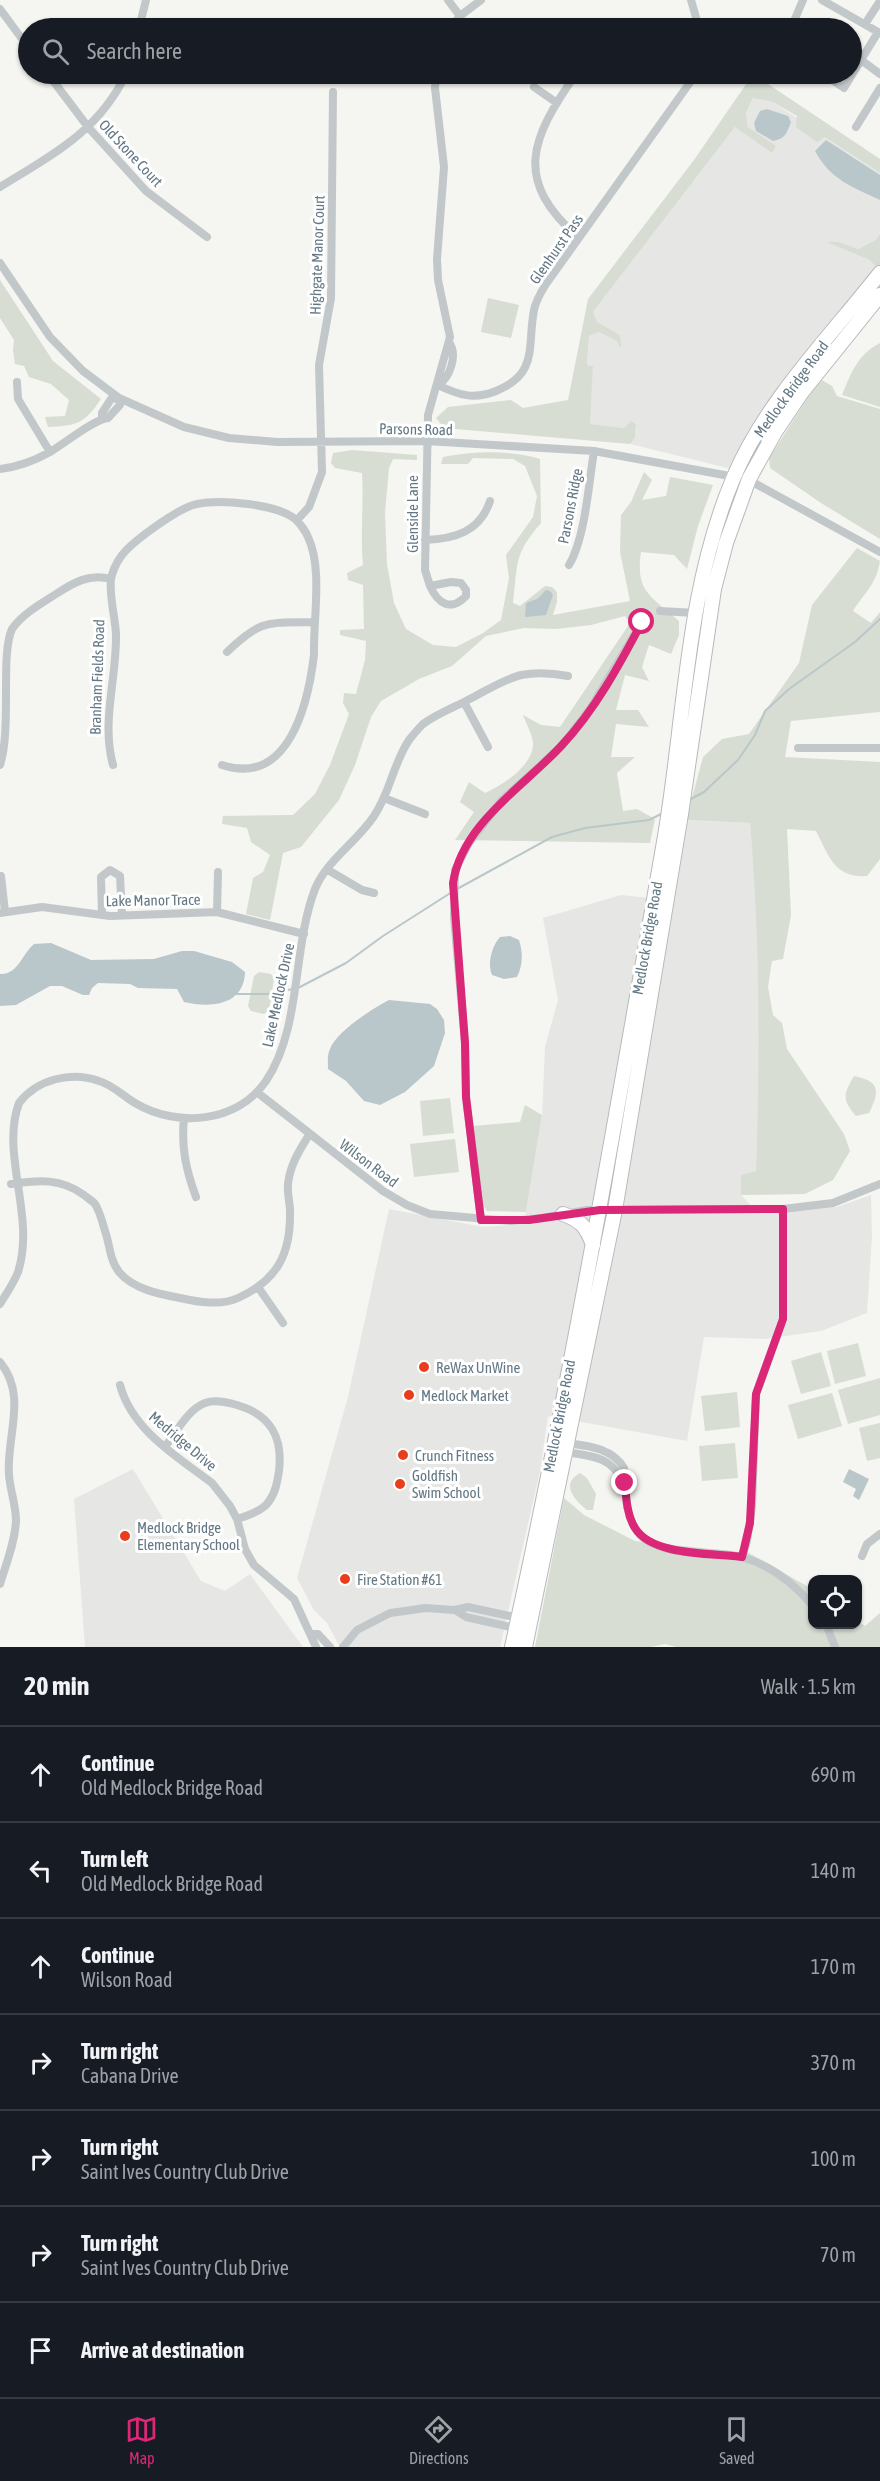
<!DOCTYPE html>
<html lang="en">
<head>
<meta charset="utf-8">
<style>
	:root { --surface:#171b24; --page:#242831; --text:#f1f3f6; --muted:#9ea1a6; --line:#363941; --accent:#db2777 }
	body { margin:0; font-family:"Asap Condensed",sans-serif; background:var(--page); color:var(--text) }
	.controls { position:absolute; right:18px; bottom:18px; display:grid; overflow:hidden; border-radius:12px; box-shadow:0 2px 4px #0004 }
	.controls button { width:54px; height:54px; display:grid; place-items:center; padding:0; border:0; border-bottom:2px solid var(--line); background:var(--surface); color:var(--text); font:30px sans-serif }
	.stop { position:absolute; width:18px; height:18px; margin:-14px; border:4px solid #db2777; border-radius:50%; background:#fff }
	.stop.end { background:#db2777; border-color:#fff; box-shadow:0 2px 6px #0008 }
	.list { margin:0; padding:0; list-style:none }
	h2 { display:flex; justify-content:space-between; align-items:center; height:78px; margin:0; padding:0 24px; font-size:26px }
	h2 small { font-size:20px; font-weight:400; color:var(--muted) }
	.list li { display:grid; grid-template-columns:39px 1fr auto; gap:18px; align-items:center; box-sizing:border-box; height:96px; padding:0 24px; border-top:2px solid var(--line) }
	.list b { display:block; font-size:22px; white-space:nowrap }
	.list p { margin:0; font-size:20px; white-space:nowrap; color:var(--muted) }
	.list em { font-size:20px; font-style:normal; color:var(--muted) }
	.icon { flex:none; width:33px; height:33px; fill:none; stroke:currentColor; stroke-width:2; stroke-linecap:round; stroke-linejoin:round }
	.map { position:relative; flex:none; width:880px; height:1647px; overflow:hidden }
	.search { position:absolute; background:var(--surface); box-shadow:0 2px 4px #0004; left:18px; right:18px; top:18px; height:66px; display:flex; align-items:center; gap:15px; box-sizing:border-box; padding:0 21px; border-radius:33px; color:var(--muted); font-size:22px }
	.sheet { height:750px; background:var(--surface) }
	nav { display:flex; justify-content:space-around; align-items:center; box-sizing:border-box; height:84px; border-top:2px solid var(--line); background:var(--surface); font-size:16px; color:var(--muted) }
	nav a { display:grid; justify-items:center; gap:3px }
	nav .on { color:var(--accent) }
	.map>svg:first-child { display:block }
</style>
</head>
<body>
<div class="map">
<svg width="880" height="1647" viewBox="0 0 880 1647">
	<rect width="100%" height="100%" fill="#f5f5f1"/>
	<path fill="#e6e7e5" d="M753,98L773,102L880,173V234L877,240L857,249L838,242L868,259L880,270V292L748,473L630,444L635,438L636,424L631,422L624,428L589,424L593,366L587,365L589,336L599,332L608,335L617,341L619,347L620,335L596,322L593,312L735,127L772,152L775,146L748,127L746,113Z
		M676,820L750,823L756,890L760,1048L756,1171L741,1195L757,1212L791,1207H837L871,1195L872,1237L867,1313L821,1331L764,1339L704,1337L687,1441L548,1416L540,1471L500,1647H340L327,1623L314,1610L297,1578L348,1397L389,1209L483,1227L524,1224L542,1115L545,1047L558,1000L543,918L621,895L658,899Z
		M133,1469L201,1581L225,1591L250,1574L303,1647H85L74,1499Z"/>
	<path fill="#d7ddd2" d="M753,74L880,159V173L825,137L817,142L796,127L797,116L773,102L753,98L746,113L748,127L776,146L772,153L735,127L593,312L597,322L620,335L621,346L619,347L617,341L599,332L589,336L587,365L593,366L590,424L624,428L631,421L636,424L635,438L630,444L444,428L436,418L448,407L511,400L523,408L568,400L588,299L694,160Z
		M880,234V270L868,259L827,242H838L858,249L876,240Z
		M0,280L53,361L101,399C85,423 77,426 48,427L45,417L65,416L69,400L51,384L29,377L24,366L15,364L13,350L14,340L0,318Z
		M488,298L519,305L511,338L481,332Z
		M880,343V407L842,395C851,373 858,354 880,343Z
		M822,380L832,386L837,396L880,409V539L821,503L770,468L769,458L809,396Z
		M352,450L417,455V460L393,459L389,468L385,513L387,564L394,603L406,629L433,645L456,647L483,633L501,620L509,578L506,555L533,517L537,496L525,466L513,459L473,458L468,464H441L443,457C474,451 510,450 540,459L541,523C513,555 518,564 513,603L520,606L545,586L552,587L557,592V602L553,615L630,601L620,552L621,515L631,502L644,472L652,480L642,500L666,496L670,477L713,485L698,526L687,569L674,555L641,552C635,592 651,596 679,621V635L671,654L649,645L642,667L649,681L625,675L616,710H638L649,727L616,724L611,757H635L617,773L623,811L637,809L655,819L650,843L455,840L474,812L460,802L469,782L485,793C503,785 534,765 533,743C532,734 526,723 523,715L541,725L560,727L630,623L625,616L591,625L556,629L524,628L486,636L452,666L419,679L381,701L371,717L355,765L339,800L301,847L283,853L270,920L246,914L253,878L263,872L270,855L251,842L247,828L222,824L223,816L293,815L315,794L330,765L349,714L343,703L344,693L356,694L365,660L366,641L340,635V630L364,629L363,585L348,580L347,573L363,565C360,534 364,504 362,473L335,468L331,463L333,453Z
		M857,548L880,561C876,585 865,592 853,611L871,623L880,612V712L791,721L785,757L880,762V859L867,876C834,878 829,856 816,831L787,829L791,915L783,959L772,961L768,987L773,1015L782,1023L787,1049L844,1134L850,1151L833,1180L805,1194L741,1195V1175L756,1171C760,1055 760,939 750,823L686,820L703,757L722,739L749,734L799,663L812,605Z
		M259,972L271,974L274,979L269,1010L264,1014L251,1011L248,1006L254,976Z
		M854,1076C880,1081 880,1091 869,1113L856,1116C842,1099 843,1095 854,1076Z
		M450,1098L454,1133L423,1136L420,1101Z
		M525,1105L542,1115L526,1212L487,1211L481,1203L473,1126L520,1122Z
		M455,1139L459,1172L414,1177L410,1144Z
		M858,1343L866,1376L835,1384L827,1351Z
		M821,1352L831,1386L801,1394L791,1361Z
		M880,1378V1415L848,1424L838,1390Z
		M737,1392L740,1427L705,1431L701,1396Z
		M832,1393L842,1426L798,1439L788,1405Z
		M880,1423V1458L867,1461L859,1428Z
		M735,1443L738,1478L702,1481L699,1446Z
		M580,1473L587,1478L596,1494L593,1510H587C574,1500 560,1484 580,1473Z
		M564,1498L584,1515L635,1541L749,1553L812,1589V1624H858V1621L865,1626L880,1613V1647H676L665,1644L650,1647H535Z"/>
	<path fill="#b9c7ca" d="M767,109L788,116L791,122C787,133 785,139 773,141L756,131L754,123L760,111Z
		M826,140L880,175V200C852,187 830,179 815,151Z
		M546,590L550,591L553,595L546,615L525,617L526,603L537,599Z
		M510,936L519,940C523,953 523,965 517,977L504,979L492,975C487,963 492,946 500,937Z
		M51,943L91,960L154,959L182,951H194L232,962L245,972C244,1006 210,1008 184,1002L177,989L138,988L130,984L98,983L92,988L89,995H83L62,986H50L16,1005L0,1006V974C18,975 22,954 34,944Z
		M389,1000L430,1004L437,1009L444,1020L445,1033L434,1066L405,1092L380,1105L364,1101L346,1081L328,1069C328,1063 327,1055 330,1049C336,1032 373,1008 389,1000Z
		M849,1469L869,1479L859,1500L853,1496L856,1489L843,1482Z"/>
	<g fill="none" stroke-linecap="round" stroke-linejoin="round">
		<path stroke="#b9c7ca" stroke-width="2" d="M689,800L704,792L738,760L755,735L765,711L789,689L855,642L880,619
			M457,889L552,837L585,828L649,820L663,813
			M236,994H267L298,988L346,963L383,936L452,892"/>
		<defs>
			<path id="highway" d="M563,1214C581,1220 587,1228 593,1245
				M512,1647C571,1380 617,1111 664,842C685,722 685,593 733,479C765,402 829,338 880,273
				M525,1647L615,1210L681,814L714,589L726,543L749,479L775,432L802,392L880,295"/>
		</defs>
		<use href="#highway" stroke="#b7babd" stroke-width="16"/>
		<path stroke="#c2c7c9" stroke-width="8" d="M448,0L460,16
			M691,0L699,28
			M822,0L880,33
			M0,9L28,47
			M865,24L880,1
			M139,28L146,0
			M450,28L460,16L481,0
			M791,28L803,0
			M861,60L880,74
			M48,74L88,127L146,191L207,237
			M576,74C531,138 512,180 579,238
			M823,74L844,88L878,32
			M534,87L557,103
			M856,127L880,88
			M0,187C52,155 99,131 126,74
			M0,263L50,337L83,371L119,398L184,427L229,438L277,442L426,441L594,451L735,477
			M17,382L18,399L50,452
			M438,385C458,395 474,400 496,391C539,374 527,346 534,310C536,300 541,292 546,284L691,81L693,74
			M438,385C450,378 458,355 449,342
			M102,418V413L111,399L119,398
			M0,469C18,467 34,461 50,452C64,444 94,419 108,418L120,405L119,398
			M747,479L880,552
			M297,520L309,507L322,472L319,365L331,298L333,92
			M425,540C454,539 480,532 490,501
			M569,565C585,539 589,482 594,451
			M451,582L461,583L466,590V596C451,612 438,604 430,586Z
			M430,586L425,570L428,415L450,337L438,280L437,259L444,167L435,88L436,74
			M660,611L696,613
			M227,652C261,619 267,623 313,622
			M464,702L488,747
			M798,748H880
			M0,765C12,728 0,655 12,629C22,614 42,603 56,594C73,583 89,573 111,579
			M113,765C101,721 117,678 116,634C115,616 109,596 111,579C112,573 116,563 120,558C129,543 180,507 197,504C220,499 277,504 295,519C300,523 306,532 308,537C323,568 313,620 314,655C308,704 289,787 222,765
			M384,798L425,814
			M328,870L362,890L374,893
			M1,876L5,912
			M217,912L218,872
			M0,913L42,907L110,916L217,912L304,934
			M102,915L101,877L110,870L120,876L122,915
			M258,1093L383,1191L407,1205L430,1214L511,1221L542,1218L587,1210L783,1209L833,1203L880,1184
			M184,1118C181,1147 186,1170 196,1197
			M11,1184C39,1180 61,1178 84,1195C87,1198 93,1201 95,1204C100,1211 103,1225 106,1234C110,1247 110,1260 119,1272C133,1289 159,1294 180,1298C198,1302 221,1306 238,1298C278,1280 291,1253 290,1211C290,1203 287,1193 288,1184C290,1165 299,1151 309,1135
			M481,1220L466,1097L465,1043L454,917L455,870L469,843L502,800L562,746L590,709L642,622
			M258,1287L283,1323
			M0,1304C6,1294 14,1283 18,1272C36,1217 0,1154 19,1103C37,1079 72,1071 99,1081C113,1085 123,1096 135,1103C177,1128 237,1123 266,1081C302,1027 292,949 315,889C327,860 357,842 374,816C390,793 393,764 409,740C413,735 418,729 423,724C435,715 450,709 464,702C483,693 501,680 521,675C537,672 552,673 568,676
			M0,1362C28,1396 6,1436 9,1475C10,1490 16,1505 16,1521C15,1542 6,1564 0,1584
			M120,1385C132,1430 176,1456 212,1483L230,1506L237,1519L245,1549L254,1565L294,1599L316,1647
			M567,1443C589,1446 612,1448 624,1468C626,1488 624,1514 637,1531C657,1559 711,1549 741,1557C769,1564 794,1584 812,1605
			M165,1447C175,1434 188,1409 205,1403C215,1399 227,1402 237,1405C271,1415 283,1437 279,1471C277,1484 275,1495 266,1505C259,1512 247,1516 237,1519
			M566,1452C591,1456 610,1456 623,1481
			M862,1556L867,1544L880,1534
			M742,1557L747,1541L752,1506L756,1394L783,1319V1209
			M455,1610L466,1617L519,1629
			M826,1624L835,1647
			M311,1634H318L330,1647
			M343,1647L357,1630L390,1613L405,1611L425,1608L455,1610L468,1607L519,1618"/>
		<use href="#highway" stroke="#fff" stroke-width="14"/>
	</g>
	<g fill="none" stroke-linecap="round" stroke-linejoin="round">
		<path stroke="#db2777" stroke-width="8" d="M625,1483C626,1498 627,1515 635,1528C652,1556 712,1553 742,1557L750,1523L756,1394L783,1319V1209L600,1210L529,1220H481L466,1097L465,1043L453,883C462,823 525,786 562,745C595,710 620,664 642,622"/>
	</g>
	<g fill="#ea3d1d" stroke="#fff" stroke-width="2">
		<circle cx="424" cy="1367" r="6"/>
		<circle cx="409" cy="1395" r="6"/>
		<circle cx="403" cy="1455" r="6"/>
		<circle cx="400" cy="1484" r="6"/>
		<circle cx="125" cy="1536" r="6"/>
		<circle cx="345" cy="1579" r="6"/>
	</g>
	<g text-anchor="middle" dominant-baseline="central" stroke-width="6" stroke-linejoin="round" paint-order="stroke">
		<g font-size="15" fill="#637884" stroke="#fff">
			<text transform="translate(131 153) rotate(47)">Old Stone Court</text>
			<text transform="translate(556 249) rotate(-55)">Glenhurst Pass</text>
			<text transform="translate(317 255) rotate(-88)">Highgate Manor Court</text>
			<text transform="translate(791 389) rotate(-54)">Medlock Bridge Road</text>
			<text transform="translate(416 429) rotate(1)">Parsons Road</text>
			<text transform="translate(570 506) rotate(-79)">Parsons Ridge</text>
			<text transform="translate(412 514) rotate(-90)">Glenside Lane</text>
			<text transform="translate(97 677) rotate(-88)">Branham Fields Road</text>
			<text transform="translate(153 900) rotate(-1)">Lake Manor Trace</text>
			<text transform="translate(647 938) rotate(-80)">Medlock Bridge Road</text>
			<text transform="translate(278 995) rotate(-78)">Lake Medlock Drive</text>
			<text transform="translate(369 1163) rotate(37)">Wilson Road</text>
			<text transform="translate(559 1416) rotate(-79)">Medlock Bridge Road</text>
			<text transform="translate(183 1441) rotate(40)">Medridge Drive</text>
		</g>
		<g font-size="15" fill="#637884" stroke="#fff" text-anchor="start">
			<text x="436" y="1367">ReWax UnWine</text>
			<text x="421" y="1395">Medlock Market</text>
			<text x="415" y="1455">Crunch Fitness</text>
			<text x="412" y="1475">Goldfish<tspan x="412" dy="17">Swim School</tspan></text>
			<text x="137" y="1527">Medlock Bridge<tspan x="137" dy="17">Elementary School</tspan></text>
			<text x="357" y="1579">Fire Station #61</text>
		</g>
	</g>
</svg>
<div class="controls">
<button><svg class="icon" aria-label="locate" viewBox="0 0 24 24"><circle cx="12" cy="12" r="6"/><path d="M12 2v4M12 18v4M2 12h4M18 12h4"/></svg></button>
</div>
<div class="stop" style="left:642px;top:622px"></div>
<div class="stop end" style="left:625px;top:1483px"></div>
<div class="search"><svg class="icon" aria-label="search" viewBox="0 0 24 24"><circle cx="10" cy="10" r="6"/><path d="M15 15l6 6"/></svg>Search here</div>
</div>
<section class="sheet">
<h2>20 min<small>Walk · 1.5 km</small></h2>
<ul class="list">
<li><svg class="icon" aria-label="ahead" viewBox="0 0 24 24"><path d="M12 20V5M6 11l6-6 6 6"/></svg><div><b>Continue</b><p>Old Medlock Bridge Road</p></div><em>690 m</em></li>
<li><svg class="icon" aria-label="left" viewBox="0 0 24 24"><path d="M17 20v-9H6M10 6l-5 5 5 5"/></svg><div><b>Turn left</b><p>Old Medlock Bridge Road</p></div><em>140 m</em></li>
<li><svg class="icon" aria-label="ahead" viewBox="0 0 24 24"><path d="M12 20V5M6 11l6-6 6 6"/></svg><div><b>Continue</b><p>Wilson Road</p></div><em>170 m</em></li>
<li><svg class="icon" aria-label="right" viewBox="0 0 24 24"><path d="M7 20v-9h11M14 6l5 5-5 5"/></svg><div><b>Turn right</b><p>Cabana Drive</p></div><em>370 m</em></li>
<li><svg class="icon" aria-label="right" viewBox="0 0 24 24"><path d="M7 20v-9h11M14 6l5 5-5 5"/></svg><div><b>Turn right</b><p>Saint Ives Country Club Drive</p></div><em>100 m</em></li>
<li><svg class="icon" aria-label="right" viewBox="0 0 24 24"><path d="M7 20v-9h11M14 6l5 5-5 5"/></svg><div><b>Turn right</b><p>Saint Ives Country Club Drive</p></div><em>70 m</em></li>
<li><svg class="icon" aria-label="arrive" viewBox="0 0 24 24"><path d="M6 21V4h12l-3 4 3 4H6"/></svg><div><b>Arrive at destination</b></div></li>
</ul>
</section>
<nav>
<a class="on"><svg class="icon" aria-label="map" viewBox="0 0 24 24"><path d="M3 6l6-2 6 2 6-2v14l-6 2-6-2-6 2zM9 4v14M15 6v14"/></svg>Map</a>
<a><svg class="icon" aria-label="directions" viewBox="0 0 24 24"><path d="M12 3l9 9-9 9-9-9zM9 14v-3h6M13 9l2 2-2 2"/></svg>Directions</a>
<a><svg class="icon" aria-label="saved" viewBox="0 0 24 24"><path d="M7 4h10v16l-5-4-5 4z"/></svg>Saved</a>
</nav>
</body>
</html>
